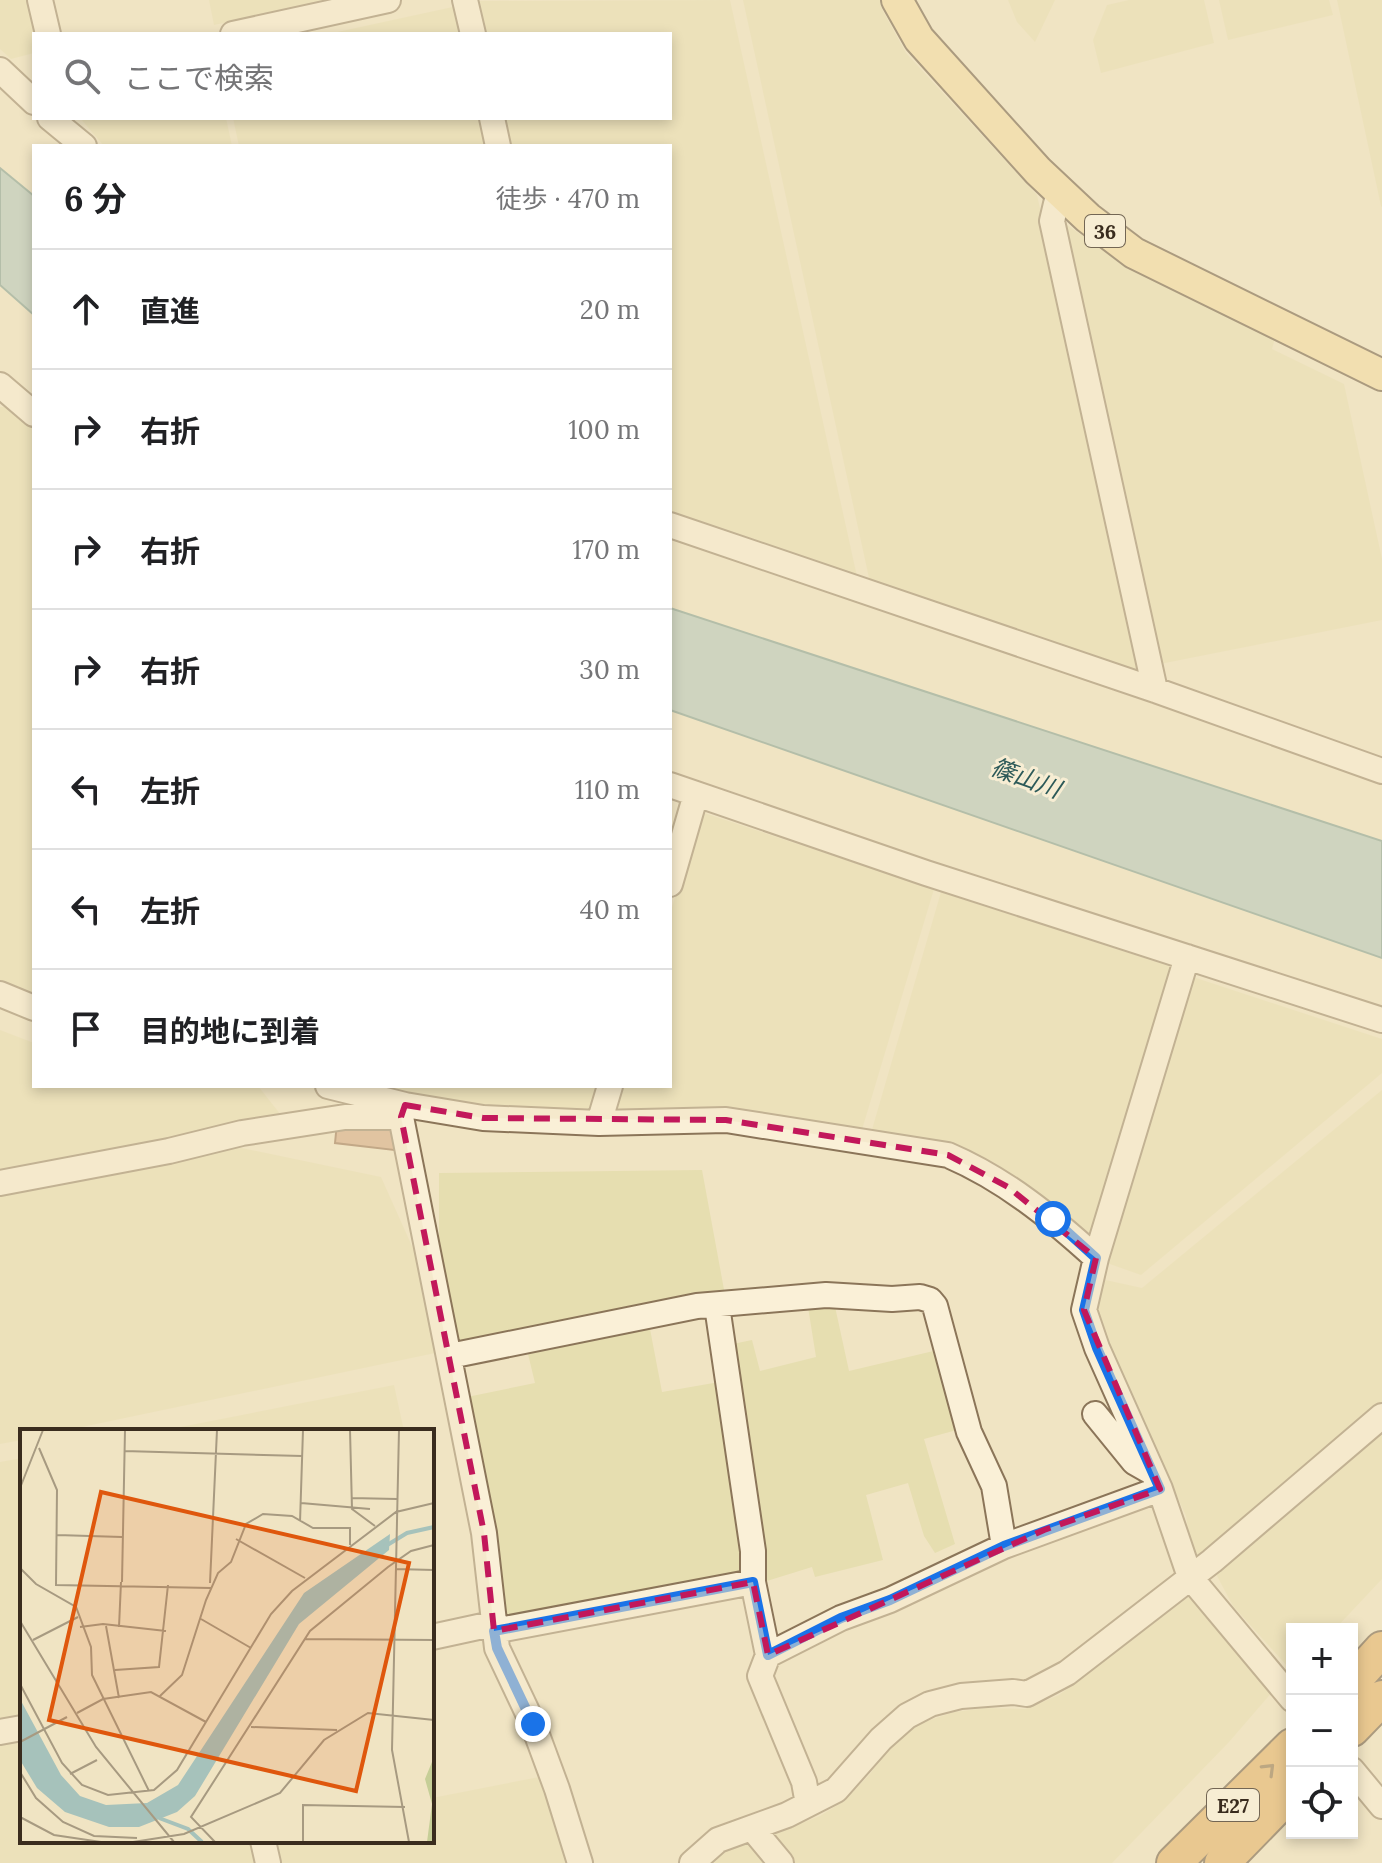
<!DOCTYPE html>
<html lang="ja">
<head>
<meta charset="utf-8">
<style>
	:root { --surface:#fff; --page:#f2f2f2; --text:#202124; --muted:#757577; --line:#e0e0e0 }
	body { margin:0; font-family:Lora,"Noto Sans JP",serif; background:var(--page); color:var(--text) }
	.controls { position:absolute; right:24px; bottom:24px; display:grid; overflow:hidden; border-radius:0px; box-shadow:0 4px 12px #0003 }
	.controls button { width:72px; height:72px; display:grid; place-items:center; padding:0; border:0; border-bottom:2px solid var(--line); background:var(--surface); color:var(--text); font:40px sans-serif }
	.stop { position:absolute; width:24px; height:24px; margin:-18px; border:6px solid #1a73e8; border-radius:50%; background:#fff }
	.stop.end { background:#1a73e8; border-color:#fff; box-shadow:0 2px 8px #0008 }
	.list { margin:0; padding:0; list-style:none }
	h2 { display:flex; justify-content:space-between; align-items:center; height:104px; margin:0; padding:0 32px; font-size:34px }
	h2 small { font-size:26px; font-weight:400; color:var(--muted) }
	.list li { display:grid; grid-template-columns:52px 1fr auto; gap:24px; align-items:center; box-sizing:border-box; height:120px; padding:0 32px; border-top:2px solid var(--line) }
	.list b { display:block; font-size:30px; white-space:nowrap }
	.list em { font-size:26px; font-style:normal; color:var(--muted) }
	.icon { flex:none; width:44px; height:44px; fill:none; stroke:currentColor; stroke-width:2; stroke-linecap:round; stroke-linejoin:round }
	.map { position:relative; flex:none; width:1382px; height:1863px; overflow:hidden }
	.search { position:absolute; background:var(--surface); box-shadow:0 4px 12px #0003; left:32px; top:32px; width:640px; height:88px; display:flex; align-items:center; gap:20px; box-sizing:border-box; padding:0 28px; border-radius:0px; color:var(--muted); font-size:30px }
	.panel { position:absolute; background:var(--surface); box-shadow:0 4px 12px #0003; left:32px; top:144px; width:640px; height:944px; border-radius:0px }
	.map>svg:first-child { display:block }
</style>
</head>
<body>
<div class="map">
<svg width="1382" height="1863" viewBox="0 0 1382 1863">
	<rect width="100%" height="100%" fill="#f0e4c3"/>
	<path fill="#e6deb0" d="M0,0H31L34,53L11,59L0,49Z
		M209,0H330L214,25Z
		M730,0L858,581L670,514V146H508L502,118H670V34H484L477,1Z
		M743,0H880L882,9L906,53L1037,195L1145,675L871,587Z
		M1008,0H1055L1035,42L1017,22Z
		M1129,0H1204L1214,43L1101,73L1093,40L1107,5Z
		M1219,0H1329L1333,15L1228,40Z
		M1337,0H1382V207L1381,206Z
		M462,5L468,34H328Z
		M80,118H226L232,146H104Z
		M233,118H487L493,146H239Z
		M1067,225L1104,250L1275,338L1272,349L1344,384L1382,559V620L1160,664L1060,226Z
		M0,407H7L34,429V998L0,985Z
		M701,812L934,889L861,1133L610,1112L618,1086H670V914Z
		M941,892L1175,968L1094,1242L1045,1199L871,1133Z
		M1190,976L1382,1039V1073L1141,1275L1107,1263Z
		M0,1030L34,1043V1086H258L281,1115L0,1172Z
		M360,1086H602L594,1111L483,1113Z
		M1382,1090V1410L1205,1557L1192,1553L1186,1516L1101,1328L1096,1309L1101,1279L1142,1288Z
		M223,1144L381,1177L424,1273L440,1352L63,1431H22V1440L0,1444V1189Z
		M702,1170L725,1295L456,1341L439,1258V1173Z
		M834,1302L849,1371L942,1349L964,1428L924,1439L955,1544L935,1553L924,1536L908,1483L866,1495L883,1560L815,1577L812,1567L760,1583L728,1345L752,1340L760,1371L816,1357L808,1307Z
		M650,1329L662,1392L725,1381L748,1570L501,1618L467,1397L535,1383L528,1354Z
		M394,1385L404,1431H160Z
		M1382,1430V1579L1335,1629H1292V1668L1288,1667L1233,1606L1216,1574Z
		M22,1458V1716L0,1720V1462Z
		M1191,1595L1273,1691L1229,1742L1112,1863H793L770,1835L820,1816L844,1801L870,1774L890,1746L918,1724L954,1712L986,1708L1025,1709L1059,1695Z
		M22,1740V1841H258L262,1863H0V1745Z
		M539,1777L567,1863H279L274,1841H432V1798Z
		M753,1838L774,1863H706L710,1860Z"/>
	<path fill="#a6c2bb" stroke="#6c9189" stroke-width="2" d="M0,168L34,196V315L0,285Z
		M670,608L1382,841V958L670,710Z"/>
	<path fill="#cf9e78" stroke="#8b5f3e" stroke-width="2" d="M337,1123L396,1130L394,1150L335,1143Z"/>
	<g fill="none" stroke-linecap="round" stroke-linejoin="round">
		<defs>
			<path id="minor" d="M40,0L48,34
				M465,0L473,34
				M233,34L388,0
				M0,70L34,102
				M50,118L84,146
				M492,118L498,146
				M1059,191L1052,221L1155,690
				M0,385L34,414
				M670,525L1155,690L1382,771
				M670,785L926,873L1382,1020
				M670,884L696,794
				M1187,957L1096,1258L1084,1310L1097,1348L1160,1489L1190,1577L1292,1699
				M0,994L34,1008
				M328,1086L405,1105L483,1118L599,1123L726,1120L948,1155C1004,1179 1051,1217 1096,1258
				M405,1105L401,1117L484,1533L497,1648L533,1724L557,1789L580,1863
				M599,1123L610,1086
				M0,1183L169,1151L242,1133L345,1117H401
				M717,1306L753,1551V1582L768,1655L760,1676L804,1782L808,1804
				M450,1356L697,1306L826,1295L892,1299L920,1297L930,1300L935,1306L969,1432L994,1486L1004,1546
				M1095,1414L1134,1462L1148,1470
				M494,1631L753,1582
				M432,1637L492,1624
				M768,1655L841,1618L890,1600L1004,1546L1160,1489
				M0,1732L22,1728
				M1352,1770L1382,1806
				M752,1828L781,1863
				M263,1841L268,1863
				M692,1863L718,1840L787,1815L836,1790L881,1739L907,1716L930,1704L961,1696L1013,1692L1027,1694L1067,1673L1212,1561L1382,1416"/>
			<path id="major" d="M897,0L919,39L1038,171L1088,218L1134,253L1382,375"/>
			<path id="highway" d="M1352,1682L1382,1649
				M1352,1729L1382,1698
				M1174,1863L1292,1746
				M1222,1863L1292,1791"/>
		</defs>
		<use href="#minor" stroke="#8b7559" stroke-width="28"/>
		<use href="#major" stroke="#58432e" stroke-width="34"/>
		<use href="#highway" stroke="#58432e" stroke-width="38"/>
		<use href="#minor" stroke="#faf0d7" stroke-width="24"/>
		<use href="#major" stroke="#f4da9a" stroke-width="30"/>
		<use href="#highway" stroke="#e1a652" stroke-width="34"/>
	</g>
	<defs><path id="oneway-chevron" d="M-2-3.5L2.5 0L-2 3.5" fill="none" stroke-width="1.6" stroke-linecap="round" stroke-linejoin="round" transform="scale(2)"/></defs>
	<use stroke="#7d5d33" href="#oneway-chevron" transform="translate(1269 1769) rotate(-45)"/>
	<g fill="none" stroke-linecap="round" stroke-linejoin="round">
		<path stroke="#1a73e8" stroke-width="10" d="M533,1724L497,1648L494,1631L753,1582L768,1655L841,1618L890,1600L1004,1546L1160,1489L1097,1348L1084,1310L1096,1258L1053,1219"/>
	</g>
	<path d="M0 0H1382V1863H0ZM405,1105L483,1118L726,1120L948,1155L1008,1187L1096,1258L1084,1310L1160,1489L1044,1530L768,1655L753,1582L494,1631L484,1533L401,1117Z" fill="#f0e4c3" fill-opacity=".55" fill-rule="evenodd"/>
	<path fill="none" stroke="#c2185b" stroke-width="6" stroke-dasharray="16 10" stroke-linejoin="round" d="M405,1105L483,1118L726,1120L948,1155L1008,1187L1096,1258L1084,1310L1160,1489L1044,1530L768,1655L753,1582L494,1631L484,1533L401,1117Z"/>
	<g text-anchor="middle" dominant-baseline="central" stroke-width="6" stroke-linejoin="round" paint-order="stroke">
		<g fill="#f7edd3" stroke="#736654" stroke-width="2">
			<rect x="1085" y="215" width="40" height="32" rx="6"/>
			<rect x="1207" y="1789" width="52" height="32" rx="6"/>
		</g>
		<g font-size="20" font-weight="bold" fill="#3a2c1e">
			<text x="1105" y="231">36</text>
			<text x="1233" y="1805">E27</text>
		</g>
		<g font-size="24" font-style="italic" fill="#2d5a59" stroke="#f7edd3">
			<text transform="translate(1026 778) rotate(20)">篠山川</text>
		</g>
	</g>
	<g transform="translate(20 1429)">
		<rect width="414" height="414" fill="#f0e4c3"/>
		<path d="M414,328V413H407L412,375L405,350Z" fill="#c6ce97"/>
		<path d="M370,105L369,121L279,195L175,367L157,383L119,398H89L45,383L17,359L0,331V270L41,346L60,367L86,376L127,374L158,356L284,164Z" fill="#a6c2bb"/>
		<path fill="none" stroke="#a6c2bb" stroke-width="4" d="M364,118L387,104L414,98M139,389L168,400L182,413"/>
		<path fill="none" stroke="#a79a81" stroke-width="2" d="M330,1L332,80L355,97M379,1L372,321L389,413M19,19L37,61L36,156L191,159M104,22L282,27M0,59L23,1M331,69L377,70M281,74L350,80M280,93L283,1M37,106L102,108M216,110L285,149M0,139L16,155L56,178L71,218L72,246L129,362M375,140L414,141M102,153L105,1M190,154L197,1M181,190L231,219M0,192L76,318L154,413M86,197L99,269M60,198L83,195L146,202M99,198L101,153M285,210L414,211M13,211L58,188M95,241L139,238L148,156M0,255L42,334L62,356L88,366L134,361L157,341L251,185L272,162L376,83L414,74M140,267L162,246L186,171L198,144L211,133L226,95L243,85L272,87L293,99H330V116M57,284L83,270L131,263L186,293M231,298L317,301M0,313L47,288M0,343L16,369L43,393L74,407L117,409M50,345L77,331M0,388L34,406L81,413M113,413L164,405L260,364L304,311L348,284L414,291M195,413L171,388L290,202L368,138L391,122L414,116M283,413V376L385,378"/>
		<path fill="#df570d" fill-opacity="0.15" stroke="#df570d" stroke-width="4" d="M81,63L389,134L336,362L29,291Z"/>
		<rect width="414" height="414" fill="none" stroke="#3a2c1e" stroke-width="4"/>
	</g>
</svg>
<div class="controls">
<button>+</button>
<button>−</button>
<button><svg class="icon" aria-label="locate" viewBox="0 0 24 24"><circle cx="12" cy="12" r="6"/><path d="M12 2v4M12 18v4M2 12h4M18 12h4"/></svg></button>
</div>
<div class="stop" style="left:1053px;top:1219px"></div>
<div class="stop end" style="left:533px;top:1724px"></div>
<div class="search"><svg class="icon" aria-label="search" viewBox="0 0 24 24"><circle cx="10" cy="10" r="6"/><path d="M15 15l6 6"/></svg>ここで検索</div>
<section class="panel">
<h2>6 分<small>徒歩 · 470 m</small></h2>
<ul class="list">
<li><svg class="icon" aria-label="ahead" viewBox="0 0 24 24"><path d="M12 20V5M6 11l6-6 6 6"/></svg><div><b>直進</b></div><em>20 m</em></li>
<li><svg class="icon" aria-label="right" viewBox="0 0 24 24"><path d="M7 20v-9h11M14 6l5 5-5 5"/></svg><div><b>右折</b></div><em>100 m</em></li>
<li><svg class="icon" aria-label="right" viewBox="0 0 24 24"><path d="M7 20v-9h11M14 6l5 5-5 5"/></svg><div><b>右折</b></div><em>170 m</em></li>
<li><svg class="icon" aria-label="right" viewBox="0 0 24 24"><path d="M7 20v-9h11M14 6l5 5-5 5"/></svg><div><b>右折</b></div><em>30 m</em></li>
<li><svg class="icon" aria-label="left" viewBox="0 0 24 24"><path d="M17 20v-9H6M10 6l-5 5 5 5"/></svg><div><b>左折</b></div><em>110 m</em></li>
<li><svg class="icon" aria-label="left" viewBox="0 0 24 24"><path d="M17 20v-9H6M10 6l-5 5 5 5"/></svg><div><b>左折</b></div><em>40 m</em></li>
<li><svg class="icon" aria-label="arrive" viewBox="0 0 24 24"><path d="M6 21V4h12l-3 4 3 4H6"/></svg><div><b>目的地に到着</b></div></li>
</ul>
</section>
</div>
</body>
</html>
